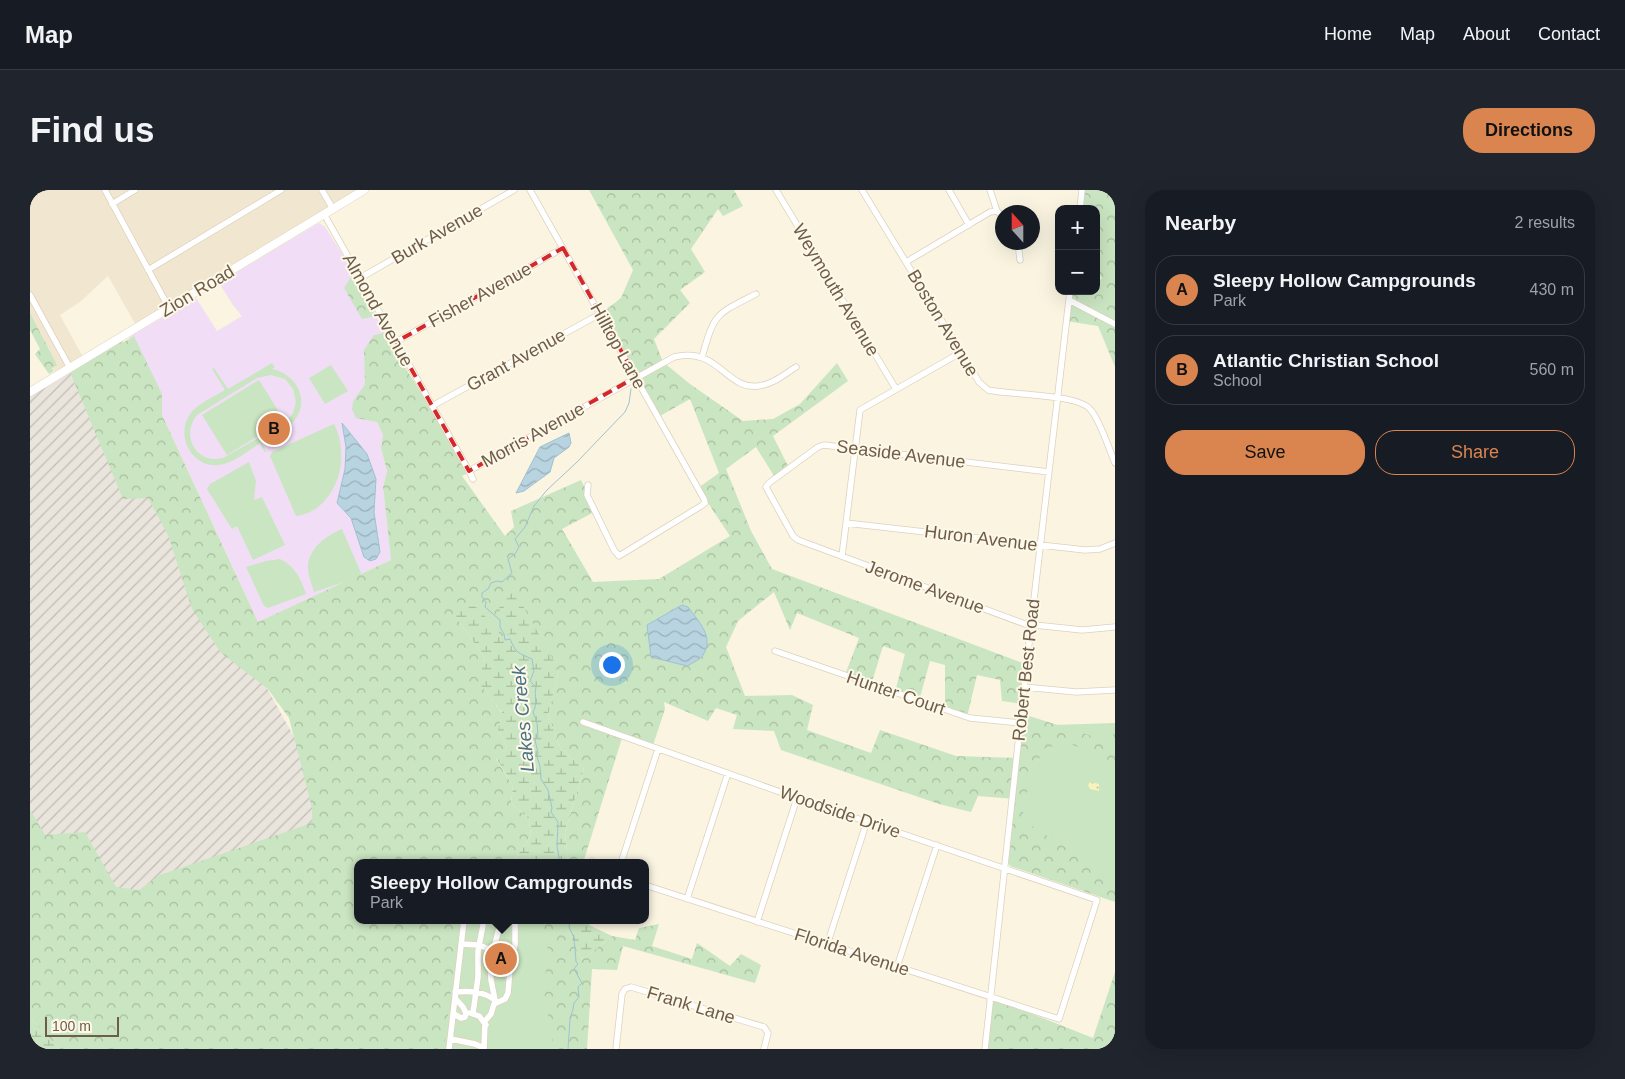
<!DOCTYPE html>
<html lang="en">
<head>
<meta charset="utf-8">
<style>
	:root { --surface:#171b24; --page:#20242c; --text:#f1f3f6; --muted:#9ea1a6; --line:#363941; --accent:#da854f }
	body { margin:0; font-family:Helvetica,sans-serif; background:var(--page); color:var(--text) }
	.controls { position:absolute; right:15px; top:15px; display:grid; overflow:hidden; border-radius:10px; box-shadow:0 5px 20px #0002 }
	.controls button { width:45px; height:45px; display:grid; place-items:center; padding:0; border:0; border-bottom:1px solid var(--line); background:var(--surface); color:var(--text); font:25px sans-serif }
	.compass { position:absolute; left:965px; top:15px; width:45px; height:45px; border-radius:50%; background:var(--surface); box-shadow:0 5px 20px #0002; rotate:339deg }
	.scale { position:absolute; left:15px; bottom:12px; width:74px; box-sizing:border-box; padding-left:5px; border:2px solid #6f5d4a; border-top:0; font-size:14px; line-height:18px; white-space:nowrap; color:#6f5d4a; -webkit-text-stroke:4px #fdf8e7; paint-order:stroke }
	.you { position:absolute; left:581px; top:474px; width:18px; height:18px; margin:-12px; border:4px solid #fff; border-radius:50%; background:#1a73e8; box-shadow:0 0 0 8px #1a73e833 }
	.badge { display:grid; place-items:center; width:32px; height:32px; border-radius:50%; background:var(--accent); color:#111; font-size:16px; font-weight:700 }
	.pin { position:absolute; translate:-50% -50%; border:2px solid #fff; box-shadow:0 1px 5px #0006 }
	.popup { position:absolute; left:324px; top:669px; width:295px; height:65px; box-sizing:border-box; display:grid; place-content:center; border-radius:10px; background:var(--surface); filter:drop-shadow(0 1px 4px #0005); font-size:16px; white-space:nowrap; color:var(--muted) }
	.popup b { font-size:19px; color:var(--text) }
	.popup::after { content:''; position:absolute; left:50%; top:100%; margin-left:-10px; border:10px solid transparent; border-top-color:var(--surface) }
	.list { margin:0; padding:0; list-style:none }
	h2 { display:flex; justify-content:space-between; align-items:center; height:65px; margin:0; padding:0 20px; font-size:21px }
	h2 small { font-size:16px; font-weight:400; color:var(--muted) }
	.list li { display:grid; grid-template-columns:32px 1fr auto; gap:15px; align-items:center; box-sizing:border-box; height:70px; margin:0 10px 10px; padding:0 10px; border:1px solid var(--line); border-radius:20px }
	.list b { display:block; font-size:19px; white-space:nowrap }
	.list p { margin:0; font-size:16px; white-space:nowrap; color:var(--muted) }
	.list em { font-size:16px; font-style:normal; color:var(--muted) }
	.actions { display:flex; gap:10px; padding:15px 20px }
	.actions a { flex:1; padding:11px 0; border:1px solid var(--accent); border-radius:20px; text-align:center; font-size:18px; color:var(--accent) }
	.actions .main { background:var(--accent); color:#111 }
	.map { position:relative; flex:none; width:1085px; height:859px; overflow:hidden; border-radius:20px }
	header { display:flex; align-items:center; gap:30px; box-sizing:border-box; height:70px; padding:0 25px; background:var(--surface); border-bottom:1px solid var(--line) }
	header strong { font-size:24px }
	nav { display:flex; gap:28px; margin-inline-start:auto; font-size:18px }
	.intro { display:flex; align-items:center; justify-content:space-between; box-sizing:border-box; height:120px; padding:0 30px }
	h1 { margin:0; font-size:35px }
	.button { padding:12px 22px; border-radius:20px; background:var(--accent); color:#111; font-size:18px; font-weight:700 }
	main { display:flex; gap:30px; padding:0 30px }
	aside { flex:1; background:var(--surface); border-radius:20px; box-shadow:0 5px 20px #0002 }
	.map>svg:first-child { display:block }
</style>
</head>
<body>
<header>
<strong>Map</strong>
<nav><a>Home</a><a>Map</a><a>About</a><a>Contact</a></nav>
</header>
<div class="intro"><h1>Find us</h1><a class="button">Directions</a></div>
<main>
<div class="map">
<svg width="1085" height="859" viewBox="0 0 1085 859">
	<defs>
		<pattern id="industrial-furrows" width="10" height="10" patternUnits="userSpaceOnUse" patternTransform="scale(1.25)"><rect width="10" height="10" fill="#e9e4dc"/><path d="M-1 1l2-2M0 10L10 0M9 11l2-2" fill="none" stroke="#c1bcb4"/></pattern>
		<pattern id="forest-crowns" width="20" height="18" patternUnits="userSpaceOnUse" patternTransform="scale(1.25)"><rect width="20" height="18" fill="#cae5c1"/><path d="M2 6a3 3 0 1 1 6 0M12 15a3 3 0 1 1 6 0" fill="none" stroke="#a8bd9f"/></pattern>
		<pattern id="wetland-marsh" width="20" height="14" patternUnits="userSpaceOnUse" patternTransform="scale(1.25)"><rect width="20" height="14" fill="#cae5c1"/><path d="M1 5h8M5 5V1M11 12h8M15 12V8" fill="none" stroke="#a8bd9f"/></pattern>
		<pattern id="sand-dots" width="8" height="8" patternUnits="userSpaceOnUse" patternTransform="scale(1.25)"><rect width="8" height="8" fill="#f7f3be"/><path d="M2 2h.1M6 6h.1" fill="none" stroke="#ccc89c" stroke-width="1.8" stroke-linecap="round"/></pattern>
		<pattern id="water-waves" width="16" height="10" patternUnits="userSpaceOnUse" patternTransform="scale(1.25)"><rect width="16" height="10" fill="#b8d4e1"/><path d="M0 5q4-4 8 0t8 0" fill="none" stroke="#9aafb8"/></pattern>
	</defs>
	<rect width="100%" height="100%" fill="#faf4e1"/>
	<path fill="#f1e7d0" d="M0,0H334L107,137L78,86L50,112L30,125L54,169L27,185L0,134Z"/>
	<path fill="url(#industrial-furrows)" d="M56,172L334,673H327V730L0,774V204Z"/>
	<path fill="#f1def6" d="M289,33L295,37L313,65L378,182L347,232L353,245L351,258L357,281L353,297L361,370L228,432L132,225V204L99,147L166,108L187,141L212,126L203,115L189,93Z"/>
	<path fill="#cae5c1" fill-rule="evenodd" d="M242,173L245,177L242,179C267,184 282,212 262,233C255,241 242,246 232,252L236,262H235L230,253C218,261 204,273 189,275C162,278 145,246 160,224C168,213 184,207 195,200L182,179L184,178L198,199ZM241,185L255,189L263,199L266,212L263,223L256,232L193,268C167,275 150,246 167,225L227,188Z
		M301,175L318,201L295,214L279,188Z
		M229,190L254,230L197,265L172,225Z
		M304,234C308,242 311,251 311,261C314,288 296,323 266,326L240,266L242,262Z
		M219,272L226,291L224,310L232,307L255,355L223,370L207,336L202,339L177,299L180,294Z
		M312,339L331,383L329,387L284,402C282,394 278,386 278,378C278,358 296,346 312,339Z
		M250,369C265,376 271,389 276,404L238,418L234,416L216,377L236,371Z
		M1085,533V710L978,672L993,536Z
		M418,730H514L521,746L528,859H405Z"/>
	<path fill="url(#forest-crowns)" d="M559,0H704L713,16L693,26L688,19L661,59L675,82L650,100L660,113L624,149L633,172L660,194L713,231L743,229L770,214L807,173L818,191L743,246L760,280L746,289L726,257L696,279L721,341L742,379L998,475L994,514L972,511L970,490L947,485L937,527L915,519V475L900,471L889,511L865,502L875,464L853,456L841,495L815,485L829,448L767,423L760,440L744,402L708,431L696,457L715,506L762,505L783,515L777,540L841,563L850,540L926,566L987,568L993,524L1084,553L1083,539L1085,538V573L1036,552L1014,559L1007,573L992,617L995,632L1085,688V712L980,676L978,672L985,609L948,606L941,622L909,614L751,560L744,541L703,539L707,525L686,518L678,531L634,512L635,519L622,558L592,548L553,673H538L535,642L554,579L531,559L518,525L529,480L469,418L482,443L473,447L424,424L455,468L450,493L472,523L468,541L477,557L466,569L483,596L481,613L499,629L501,646L482,673H327V730H429L414,859H30L0,828V620L15,645L55,642L86,697L109,700L130,685L282,633V618L259,528L238,499L191,463L162,419L138,345L118,308L93,309L40,182L90,151L94,152L104,146L132,204V225L228,432L361,370L353,297L357,281L351,258L353,245L347,232L326,228C316,211 329,206 335,194L334,160L344,145L354,143L439,281L440,282L432,286L475,346L484,337L481,321L551,290L566,321L532,339L563,392L629,389L700,346L668,298L689,283L660,209L628,227L583,146L573,122L591,108L603,80Z
		M1052,0H1085V177L1068,136L1036,131L1040,101H1066V90L1072,89L1066,75V19H1050Z
		M322,85L346,126L332,129L314,98Z
		M0,123L27,175L22,178L24,181L19,184L5,164L10,159L0,140Z
		M509,730H537V739L552,770L582,746L605,750L609,738L629,734L622,756L662,769L667,753L700,776L711,764L731,775L725,793L593,756L587,780L562,779L557,859H524L514,802L518,753Z
		M1085,782V859H956L962,808L1063,848Z"/>
	<path fill="url(#wetland-marsh)" d="M484,400L529,480L518,525L531,559L554,579L535,642L538,673H482L501,646L499,629L481,613L483,596L466,568L477,557L468,541L472,522L449,493L455,468L424,424L428,411L448,418L472,446L481,443L469,418Z
		M537,730H560L559,735L582,746L552,770L537,739Z
		M0,828L30,859H0Z"/>
	<path fill="url(#sand-dots)" d="M1060,592L1069,594V601L1060,599L1058,595Z"/>
	<path fill="url(#water-waves)" stroke="#9fc2d2" d="M312,233L337,264L346,289L344,322L350,362L346,369L340,371L334,367L321,328L307,313L315,279L316,257Z
		M539,243L541,253L539,257L524,268L520,282L494,301L486,303L510,257Z
		M652,415L658,417C668,431 685,447 673,465C670,470 662,473 657,476L621,467L617,435Z"/>
	<g fill="none" stroke-linecap="round" stroke-linejoin="round">
		<path stroke="#9fc2d2" stroke-width="1" d="M530,673L527,656L528,632L521,622L522,618L518,600L511,589L510,576L507,567L508,563L505,550L508,547L507,532L503,522C508,514 504,506 506,497L500,491L504,481L502,469C488,463 486,463 480,449L475,450L474,444L470,437V430L455,417L456,412L452,407V403L458,399L461,393L467,391L472,392L482,383L478,369L485,364L489,357L485,349L495,337L504,316L517,300L547,272L595,222L599,213L601,199
			M538,859L540,830L543,819L544,813L549,807L548,797L552,793L544,779L548,774L546,772L545,757L544,752L545,750L539,737L540,730"/>
		<defs>
			<path id="street" d="M75,0L139,118
				M292,0L303,19
				M500,0L674,309L675,313L671,316L589,366L584,360L557,305L558,295
				M746,0L866,199
				M832,0L949,192L958,200C981,205 1047,204 1060,219C1070,230 1079,259 1085,273
				M919,0L939,35
				M82,14L105,0
				M1050,19L1052,0
				M967,21L972,26
				M294,24L439,281L644,167C688,156 696,200 728,196C742,195 755,184 766,177
				M988,52L990,70
				M876,72L960,22L967,21L960,0
				M118,80L251,0
				M330,88L484,0
				M0,105L40,178
				M1039,110L1085,134
				M366,152L533,58
				M672,167C685,122 685,125 726,104
				M402,216L570,124
				M439,281L443,289
				M1019,282L794,255L788,257L739,293L736,297L763,346L768,350L995,434L1052,440L1085,437
				M816,333L1055,360L1070,359L1085,353
				M812,366L830,220L930,163
				M745,461L940,528L990,533
				M994,497L1046,502L1085,500
				M553,532L767,608L1067,710L1029,829L615,695
				M562,671L564,673
				M591,673L628,559
				M657,709L698,583
				M727,732L767,608
				M431,754L449,755L481,768
				M797,755L837,631
				M867,777L907,655
				M425,802C440,801 454,801 466,811
				M465,810L461,790L460,774L471,730
				M440,823L449,826L456,835
				M443,823L448,787V761L454,730
				M424,824L431,828L435,827L436,823L433,817L425,808
				M421,849L445,854L454,858
				M419,859L434,730
				M454,859L455,831L461,824L464,814L475,809L478,803L481,768L485,755V730
				M586,859L592,804L595,799L601,797L734,837L738,843L734,859
				M955,859L1001,435L1040,101"/>
			<path id="secondary" d="M0,202L334,0"/>
		</defs>
		<use href="#street" stroke="#ddd1be" stroke-width="7"/>
		<use href="#secondary" stroke="#ded1ba" stroke-width="9"/>
		<use href="#street" stroke="#fff" stroke-width="5.5"/>
		<use href="#secondary" stroke="#fff" stroke-width="8"/>
	</g>
	<path fill="none" stroke="#d62828" stroke-width="4" stroke-dasharray="10 6" stroke-linejoin="round" d="M533,58L606,187L439,281L366,152Z"/>
	<g text-anchor="middle" dominant-baseline="central" stroke-width="4" stroke-linejoin="round" paint-order="stroke">
		<g font-size="18" fill="#6f5d4a" stroke="#fdf8e7">
			<text transform="translate(407 44) rotate(-30)">Burk Avenue</text>
			<text transform="translate(806 100) rotate(59)">Weymouth Avenue</text>
			<text transform="translate(167 101) rotate(-31)">Zion Road</text>
			<text transform="translate(450 105) rotate(-29)">Fisher Avenue</text>
			<text transform="translate(348 120) rotate(61)">Almond Avenue</text>
			<text transform="translate(913 133) rotate(59)">Boston Avenue</text>
			<text transform="translate(588 156) rotate(61)">Hilltop Lane</text>
			<text transform="translate(486 170) rotate(-29)">Grant Avenue</text>
			<text transform="translate(503 245) rotate(-29)">Morris Avenue</text>
			<text transform="translate(871 264) rotate(7)">Seaside Avenue</text>
			<text transform="translate(951 348) rotate(7)">Huron Avenue</text>
			<text transform="translate(895 397) rotate(20)">Jerome Avenue</text>
			<text transform="translate(996 480) rotate(-84)">Robert Best Road</text>
			<text transform="translate(866 503) rotate(19)">Hunter Court</text>
			<text transform="translate(810 622) rotate(19)">Woodside Drive</text>
			<text transform="translate(822 762) rotate(18)">Florida Avenue</text>
			<text transform="translate(661 815) rotate(17)">Frank Lane</text>
		</g>
		<g font-size="19" font-style="italic" fill="#4a7387" stroke="#fdf8e7">
			<text transform="translate(493 529) rotate(-95)">Lakes Creek</text>
		</g>
	</g>
</svg>
<div class="controls">
<button>+</button>
<button>−</button>
</div>
<svg class="compass" viewBox="-18 -18 36 36"><path d="M0-13l5 13h-10z" fill="#e53935"/><path d="M0 13l5-13h-10z" fill="#9ea1a6"/></svg>
<div class="scale">100 m</div>
<div class="you"></div>
<div class="pin badge" style="left:471px;top:769px">A</div>
<div class="popup"><b>Sleepy Hollow Campgrounds</b>Park</div>
<div class="pin badge" style="left:244px;top:239px">B</div>
</div>
<aside>
<h2>Nearby<small>2 results</small></h2>
<ul class="list">
<li><span class="badge">A</span><div><b>Sleepy Hollow Campgrounds</b><p>Park</p></div><em>430 m</em></li>
<li><span class="badge">B</span><div><b>Atlantic Christian School</b><p>School</p></div><em>560 m</em></li>
</ul>
<div class="actions"><a class="main">Save</a><a>Share</a></div>
</aside>
</main>
</body>
</html>
